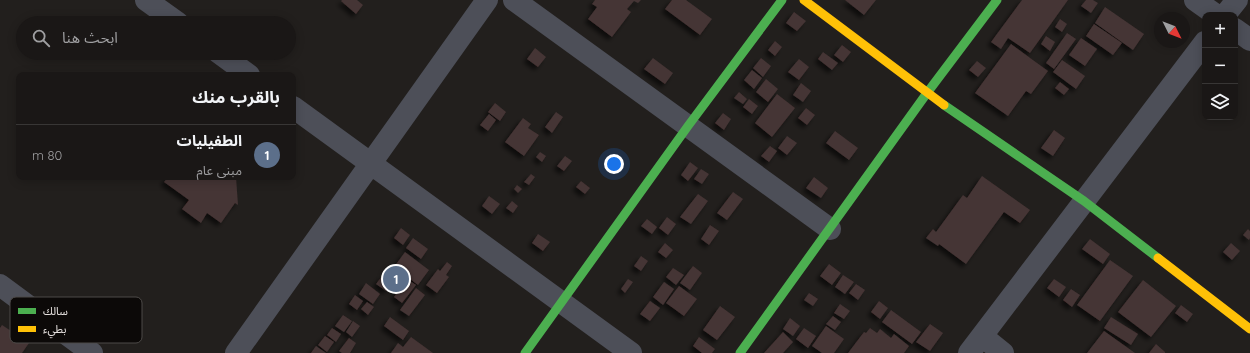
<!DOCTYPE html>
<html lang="ar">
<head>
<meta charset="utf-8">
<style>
	:root { --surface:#1a1716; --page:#23201f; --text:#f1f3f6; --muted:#9f9fa1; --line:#383635; --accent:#7c3aed }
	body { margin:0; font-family:Quicksand,"Noto Sans Arabic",sans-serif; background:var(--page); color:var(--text); direction:rtl }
	.controls { position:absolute; right:12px; top:12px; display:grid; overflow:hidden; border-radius:8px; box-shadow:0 2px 10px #0003 }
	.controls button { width:36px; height:36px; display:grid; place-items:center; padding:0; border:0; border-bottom:1px solid var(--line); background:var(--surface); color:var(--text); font:20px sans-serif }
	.compass { position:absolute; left:1154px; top:12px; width:36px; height:36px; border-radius:50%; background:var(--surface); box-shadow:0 2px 10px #0003; rotate:132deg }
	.you { position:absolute; left:614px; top:164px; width:14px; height:14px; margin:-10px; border:3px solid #fff; border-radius:50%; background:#1a73e8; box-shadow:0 0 0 6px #1a73e833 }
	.badge { display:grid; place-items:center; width:26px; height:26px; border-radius:50%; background:var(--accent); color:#fff; font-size:13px; font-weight:700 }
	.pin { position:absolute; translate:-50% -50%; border:2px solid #fff; box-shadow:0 1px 4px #0006 }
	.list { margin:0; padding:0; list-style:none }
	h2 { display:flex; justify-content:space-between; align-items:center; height:52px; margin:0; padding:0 16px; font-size:17px }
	h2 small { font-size:13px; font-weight:400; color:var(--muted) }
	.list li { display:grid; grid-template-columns:26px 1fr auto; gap:12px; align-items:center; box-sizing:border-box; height:56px; padding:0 16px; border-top:1px solid var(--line) }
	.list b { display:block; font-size:15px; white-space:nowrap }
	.list p { margin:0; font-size:13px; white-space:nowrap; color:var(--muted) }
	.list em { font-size:13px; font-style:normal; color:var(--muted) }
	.icon { flex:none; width:22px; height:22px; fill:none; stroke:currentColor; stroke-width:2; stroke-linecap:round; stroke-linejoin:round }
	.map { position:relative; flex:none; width:1250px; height:353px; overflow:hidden; direction:ltr }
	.search { position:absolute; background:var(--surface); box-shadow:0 2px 10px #0003; left:16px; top:16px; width:280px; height:44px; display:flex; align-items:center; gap:10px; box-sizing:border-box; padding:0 14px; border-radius:22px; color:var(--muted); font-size:15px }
	.panel { position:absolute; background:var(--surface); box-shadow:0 2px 10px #0003; left:16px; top:72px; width:280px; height:108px; border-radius:8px; direction:rtl }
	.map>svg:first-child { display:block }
</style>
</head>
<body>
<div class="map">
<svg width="1250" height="353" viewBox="0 0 1250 353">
	<defs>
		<filter id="shadow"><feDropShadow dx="-3.5" dy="3.5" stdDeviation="2" flood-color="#0009"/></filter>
	</defs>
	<rect width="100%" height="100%" fill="#221f1d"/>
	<path fill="#453434" filter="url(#shadow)" d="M342,0H357L363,5L356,14L341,1Z
		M595,0H641L638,3L634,1L627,9L631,12L612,37L588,19L597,7L592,4Z
		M672,0H686L712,19L700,35L665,9Z
		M845,0H876L864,15Z
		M1022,0H1068L1030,53L1008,38L1001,49L991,42Z
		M1086,0H1093L1098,3L1091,13L1081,6Z
		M1105,7L1144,34L1133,50L1095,23Z
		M794,12L806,21L797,31L786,23Z
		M1060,19L1067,24L1062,32L1055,27Z
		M1094,24L1122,43L1113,55L1086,36Z
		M1067,33L1076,39L1054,69L1046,63Z
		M1046,36L1055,42L1050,51L1041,44Z
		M1081,38L1097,49L1085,66L1069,55Z
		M775,41L782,47L775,56L768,50Z
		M1011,44L1048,71L1031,94L1026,91L1008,116L975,93Z
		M842,45L851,52L843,62L834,55Z
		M535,48L546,57L538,67L527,59Z
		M823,52L838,63L832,70L818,59Z
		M653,58L673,73L665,84L644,69Z
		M761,58L771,66L763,77L753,68Z
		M799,59L809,67L799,80L788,72Z
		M1062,60L1085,76L1076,89L1053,72Z
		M977,61L986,68L978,77L969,70Z
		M752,70L762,78L754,89L744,80Z
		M766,79L778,89L768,102L756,92Z
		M1060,82L1069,89L1064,95L1055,88Z
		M801,83L811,91L803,102L793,95Z
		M739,92L747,99L743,104L734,98Z
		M777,94L795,108L772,137L755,123Z
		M749,99L758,106L752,114L743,107Z
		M495,103L506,112L500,121L488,112Z
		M806,108L815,115L807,125L798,118Z
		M556,112L563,117L552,133L545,127Z
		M723,113L731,119L724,130L715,123Z
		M489,114L496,120L488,131L480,125Z
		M523,118L531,124L528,128L539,135L524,156L505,142Z
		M1054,130L1065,138L1053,156L1041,148Z
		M835,131L858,148L849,160L826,143Z
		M787,136L797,143L787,155L778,148Z
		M770,146L777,151L769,162L761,156Z
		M540,152L546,156L542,162L536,157Z
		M565,156L572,161L564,171L557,166Z
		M690,162L698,168L688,181L681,175Z
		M701,169L709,174L702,184L694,179Z
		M531,174L535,177L529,185L524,182Z
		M982,176L1030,210L1020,223L1004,212L966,264L939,244L938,246L926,238L933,229L936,232L963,195L967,198Z
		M168,177H229L234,180L236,177L238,205L235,203L221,223L207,213L201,223L182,209L189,200L164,182Z
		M814,177L828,188L821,198L806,188Z
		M581,181L590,188L585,194L576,187Z
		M517,185L522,189L518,193L514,189Z
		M733,192L743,199L727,220L717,213Z
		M698,194L708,201L691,224L680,217Z
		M489,196L500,204L492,214L482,206Z
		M512,201L518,206L513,213L506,208Z
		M667,217L676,224L668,235L659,228Z
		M647,219L657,227L652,234L641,226Z
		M710,225L719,231L709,245L701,239Z
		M401,228L410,235L403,245L394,238Z
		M1248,229L1250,231V238L1249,240L1243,235Z
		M538,234L550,242L543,251L532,243Z
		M413,238L428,249L421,259L406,248Z
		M1090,239L1110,254L1103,264L1082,249Z
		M665,243L673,250L666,258L658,252Z
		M1231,243L1240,251L1232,260L1223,252Z
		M405,252L429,270L418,285L394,267Z
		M641,256L648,261L641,271L634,266Z
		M1110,260L1133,276L1100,321L1077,305Z
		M447,262L452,266L446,275L449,277L437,293L426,285L438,269L440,271Z
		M829,264L841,273L832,285L820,276Z
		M693,266L702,273L690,290L680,283Z
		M673,268L684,275L676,285L666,277Z
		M843,275L854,282L845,294L835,287Z
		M382,276L392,283L386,291L376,284Z
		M407,279L416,285L402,303L394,297Z
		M628,279L633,282L625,293L621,289Z
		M1054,279L1066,287L1059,297L1047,288Z
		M1143,280L1176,306L1151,337L1118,312Z
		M664,282L674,289L663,305L653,297Z
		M366,283L380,294L373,304L359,294Z
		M856,284L865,290L858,300L849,293Z
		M679,286L697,299L684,316L666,303Z
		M416,288L425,295L409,316L400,310Z
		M1071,289L1080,295L1072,307L1063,300Z
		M809,293L818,299L813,306L804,300Z
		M355,295L363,301L357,310L349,304Z
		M650,301L660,308L650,321L640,314Z
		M879,301L888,308L880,319L871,312Z
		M367,302L374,307L368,315L361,309Z
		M840,304L850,311L844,319L834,313Z
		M1181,305L1193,314L1187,322L1175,313Z
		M720,306L735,317L717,340L703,330Z
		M891,310L921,332L912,344L882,322Z
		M343,315L352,321L344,332L335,326Z
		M833,316L841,322L835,330L826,324Z
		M390,317L409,331L403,340L384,326Z
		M1111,317L1138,334L1131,345L1104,328Z
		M790,318L800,326L793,336L783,329Z
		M353,321L360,326L352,337L346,332Z
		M930,324L943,333L930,351L916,342Z
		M2,325L29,343L22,353H0V328Z
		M826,326L844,339L834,353H822L812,346Z
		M332,328L341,334L336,342L327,335Z
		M804,328L816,336L808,348L796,339Z
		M870,328L877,333L880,329L891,338L894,334L909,346L904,353H848L864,332L866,333Z
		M1104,331L1135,353H1087Z
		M783,332L793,342L783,353H764Z
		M325,336L334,342L327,352L318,345Z
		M411,337L433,353H391L398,343L403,347Z
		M699,337L715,349L712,353H702L693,346Z
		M349,338L356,343L350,353H342L339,351Z
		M1156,344L1165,352V353H1149Z
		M316,346L326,353H311Z"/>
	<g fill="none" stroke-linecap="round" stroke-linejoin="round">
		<path stroke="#4d4f58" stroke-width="22" d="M146,0L178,23
			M514,0L830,229
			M1195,0L1216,15
			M1225,15L1237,0
			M1235,29L1250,40
			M219,53L249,75
			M293,107L631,353
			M0,285L92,353
			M982,336L1003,353
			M236,353L487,0
			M969,353L1205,42"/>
		<path stroke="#4caf50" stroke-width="9" d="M944,105L1084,201L1158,258
			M525,353L688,126L782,0
			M740,353L927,93L997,0"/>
		<path stroke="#ffc107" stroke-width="9" d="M804,0L944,105
			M1158,258L1250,329"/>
	</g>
	<rect x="10" y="297" width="132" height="46" rx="6" fill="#0c0908" stroke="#4d4a48" stroke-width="1"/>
	<rect x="18" y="308" width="18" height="6" fill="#4caf50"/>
	<rect x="18" y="326" width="18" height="6" fill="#ffc107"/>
	<g font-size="11" fill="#e6e1df">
		<text x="43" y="315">سالك</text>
		<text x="43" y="333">بطيء</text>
	</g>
</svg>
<div class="controls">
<button>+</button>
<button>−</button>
<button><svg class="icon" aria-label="layers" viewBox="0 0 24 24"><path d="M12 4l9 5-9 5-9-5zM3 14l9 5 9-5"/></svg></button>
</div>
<svg class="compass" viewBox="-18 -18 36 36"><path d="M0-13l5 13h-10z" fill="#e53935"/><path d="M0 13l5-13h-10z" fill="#9f9fa1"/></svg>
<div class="you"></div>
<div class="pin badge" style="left:396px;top:279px;background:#5c6f8a">1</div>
<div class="search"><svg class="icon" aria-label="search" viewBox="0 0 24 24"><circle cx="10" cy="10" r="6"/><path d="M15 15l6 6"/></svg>ابحث هنا</div>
<section class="panel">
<h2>بالقرب منك<small></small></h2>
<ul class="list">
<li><span class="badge" style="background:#5c6f8a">1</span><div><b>الطفيليات</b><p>مبنى عام</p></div><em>80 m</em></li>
</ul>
</section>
</div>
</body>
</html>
